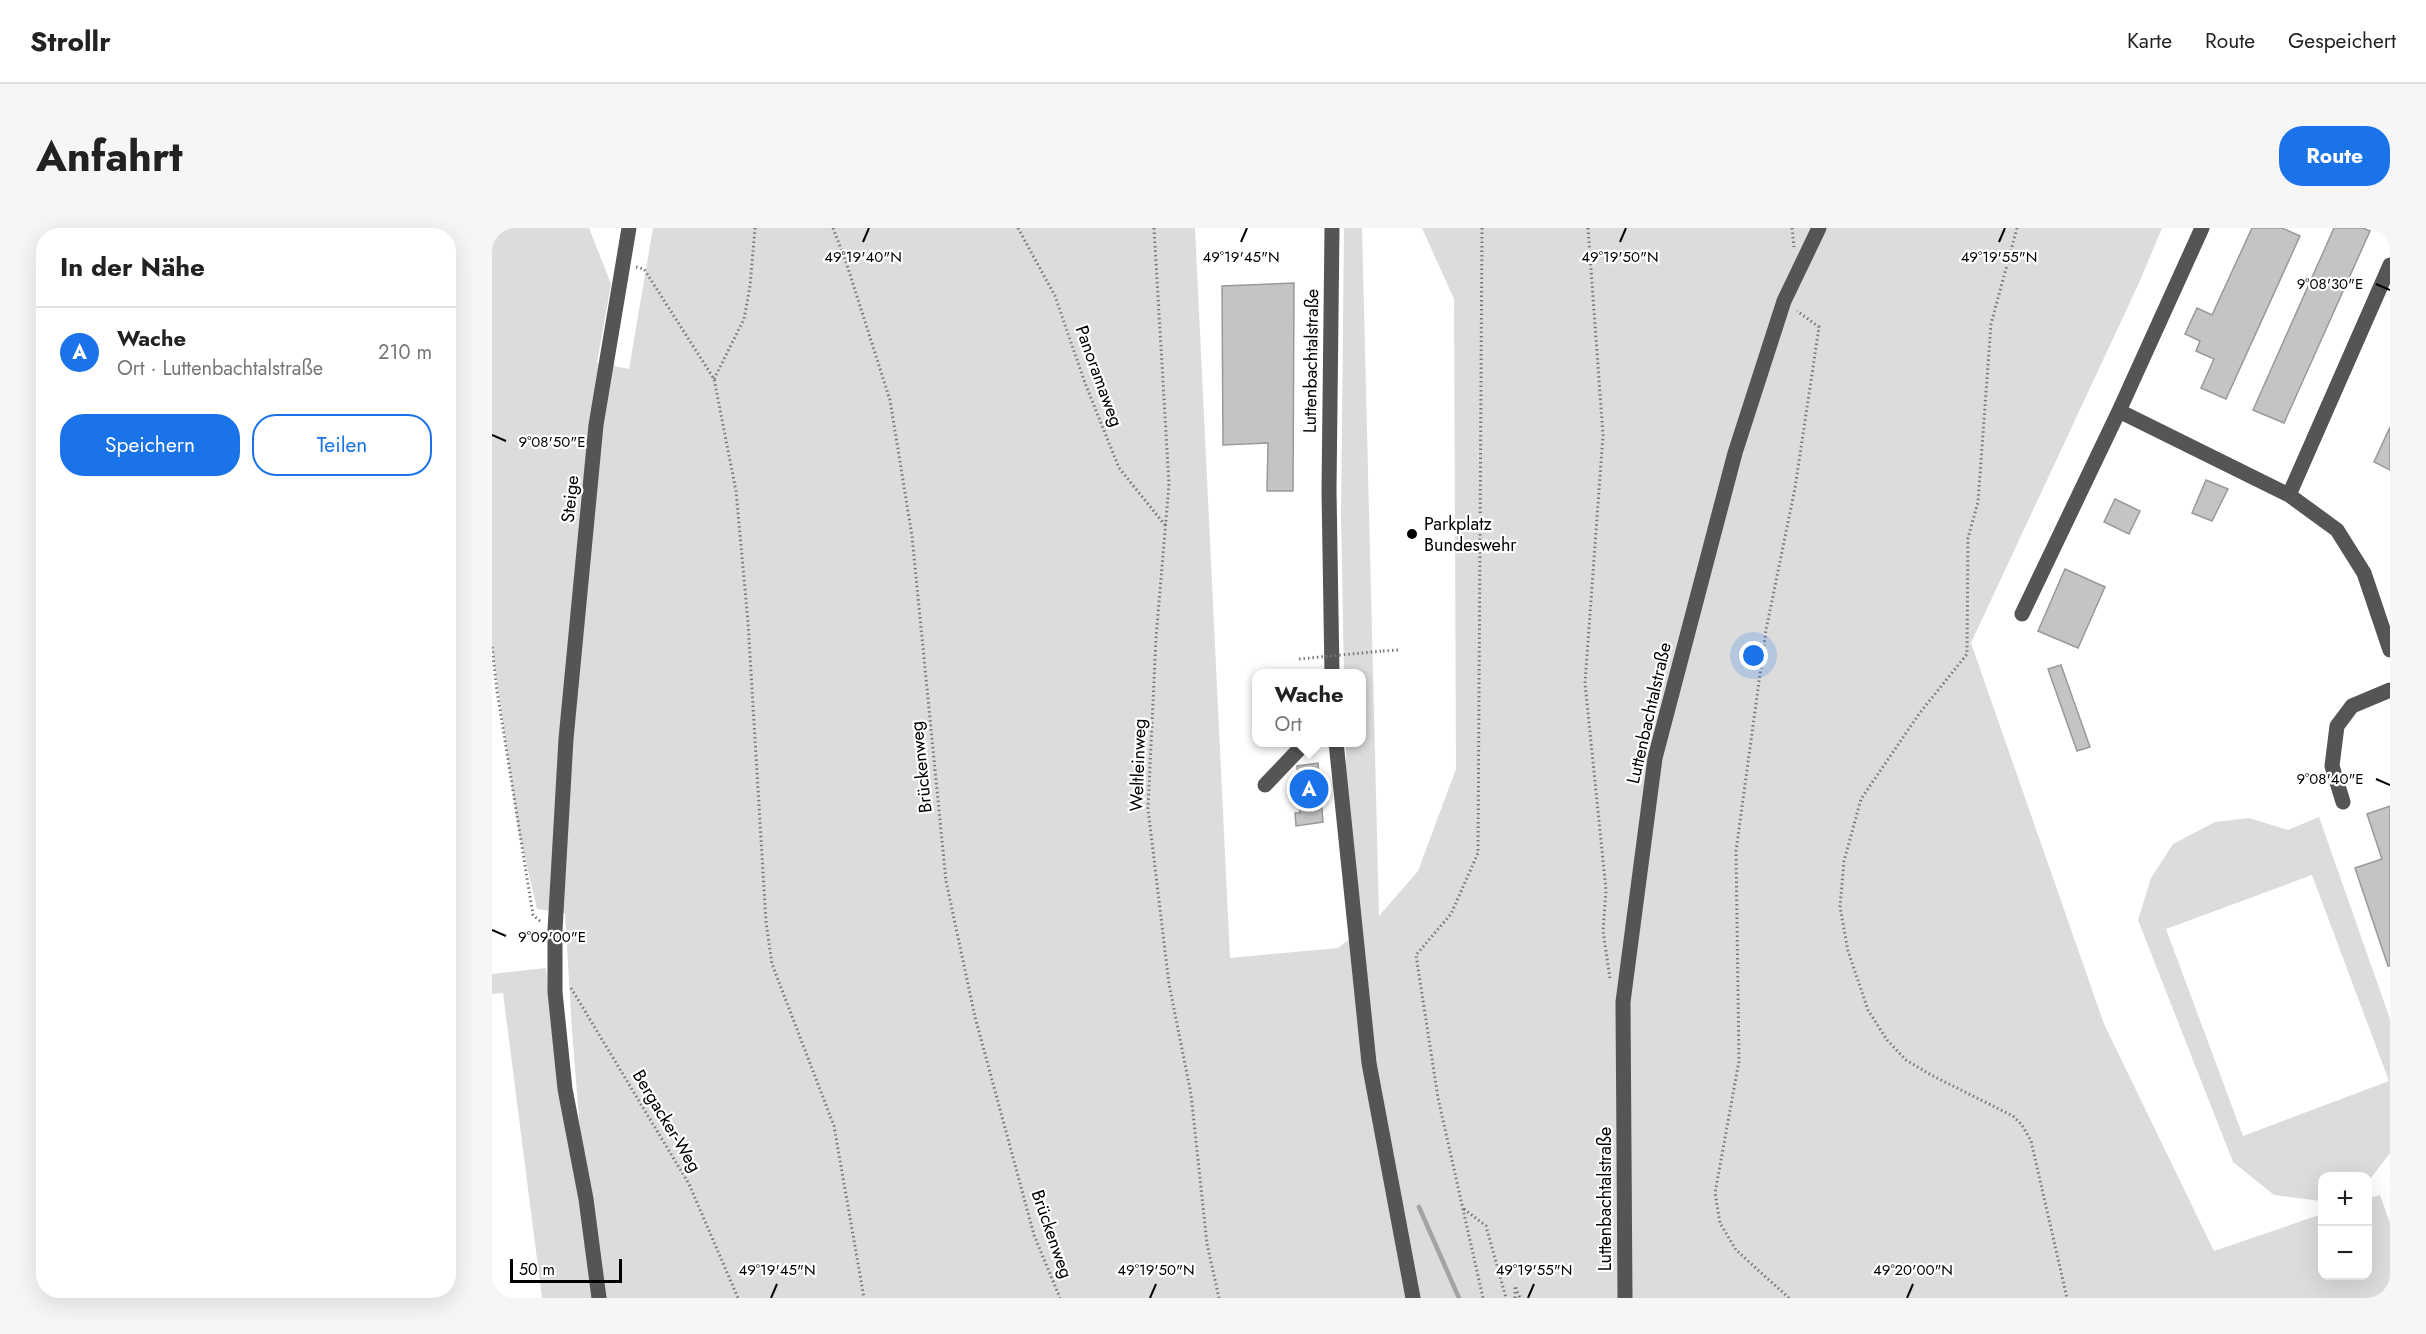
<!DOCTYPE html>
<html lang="de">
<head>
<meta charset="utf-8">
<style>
	:root { --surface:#fff; --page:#f6f6f6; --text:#222; --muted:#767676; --line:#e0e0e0; --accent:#1a73e8 }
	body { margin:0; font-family:Jost,sans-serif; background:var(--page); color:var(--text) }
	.controls { position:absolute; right:18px; bottom:18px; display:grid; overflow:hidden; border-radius:12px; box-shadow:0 6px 24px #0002 }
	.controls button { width:54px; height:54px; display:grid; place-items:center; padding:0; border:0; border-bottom:2px solid var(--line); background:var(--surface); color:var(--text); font:30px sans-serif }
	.scale { position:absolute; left:18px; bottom:15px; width:112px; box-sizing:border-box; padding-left:6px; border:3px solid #000; border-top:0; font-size:16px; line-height:21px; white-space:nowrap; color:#000; -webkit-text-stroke:4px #fff; paint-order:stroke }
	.you { position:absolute; left:1262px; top:428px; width:21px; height:21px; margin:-15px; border:4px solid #fff; border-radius:50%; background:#1a73e8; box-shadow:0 0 0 9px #1a73e833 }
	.badge { display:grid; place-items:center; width:39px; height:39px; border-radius:50%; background:var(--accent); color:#fff; font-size:20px; font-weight:700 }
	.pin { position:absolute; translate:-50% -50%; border:3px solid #fff; box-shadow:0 2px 6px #0006 }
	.popup { position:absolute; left:760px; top:441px; width:114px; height:78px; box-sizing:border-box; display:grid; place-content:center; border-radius:12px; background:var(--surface); filter:drop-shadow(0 2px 4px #0005); font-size:20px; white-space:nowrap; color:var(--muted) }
	.popup b { font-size:22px; color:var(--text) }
	.popup::after { content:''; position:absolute; left:50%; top:100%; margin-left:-12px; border:12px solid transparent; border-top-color:var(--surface) }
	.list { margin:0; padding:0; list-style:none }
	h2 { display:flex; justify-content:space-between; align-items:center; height:78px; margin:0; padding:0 24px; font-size:26px }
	h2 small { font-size:20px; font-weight:400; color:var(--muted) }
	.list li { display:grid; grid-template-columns:39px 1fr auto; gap:18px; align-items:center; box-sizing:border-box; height:90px; padding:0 24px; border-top:2px solid var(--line) }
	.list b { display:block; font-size:22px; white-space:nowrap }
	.list p { margin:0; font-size:20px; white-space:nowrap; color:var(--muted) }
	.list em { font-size:20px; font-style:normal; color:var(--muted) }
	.actions { display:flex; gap:12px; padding:18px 24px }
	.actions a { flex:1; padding:14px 0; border:2px solid var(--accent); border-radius:24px; text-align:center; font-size:21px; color:var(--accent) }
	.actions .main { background:var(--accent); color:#fff }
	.map { position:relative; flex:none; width:1898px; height:1070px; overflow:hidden; border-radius:24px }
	header { display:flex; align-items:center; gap:36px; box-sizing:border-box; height:84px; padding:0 30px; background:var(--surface); border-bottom:2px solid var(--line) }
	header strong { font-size:28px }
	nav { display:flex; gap:33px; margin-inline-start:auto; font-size:21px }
	.intro { display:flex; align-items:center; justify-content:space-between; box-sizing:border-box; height:144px; padding:0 36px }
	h1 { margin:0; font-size:42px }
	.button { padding:15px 27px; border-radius:24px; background:var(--accent); color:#fff; font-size:21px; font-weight:700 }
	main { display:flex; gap:36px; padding:0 36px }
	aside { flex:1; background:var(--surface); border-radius:24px; box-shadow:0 6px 24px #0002 }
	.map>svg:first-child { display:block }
</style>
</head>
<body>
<header>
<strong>Strollr</strong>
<nav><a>Karte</a><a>Route</a><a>Gespeichert</a></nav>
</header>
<div class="intro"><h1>Anfahrt</h1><a class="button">Route</a></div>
<main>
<aside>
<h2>In der Nähe<small></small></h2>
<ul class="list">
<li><span class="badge">A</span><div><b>Wache</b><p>Ort · Luttenbachtalstraße</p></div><em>210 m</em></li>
</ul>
<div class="actions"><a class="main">Speichern</a><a>Teilen</a></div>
</aside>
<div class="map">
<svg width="1898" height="1070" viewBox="0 0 1898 1070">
	<rect width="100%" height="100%" fill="#fff"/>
	<path fill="#dcdcdc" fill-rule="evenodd" d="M0,0H97L119,56L105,135L137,141L161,0H703L738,730L846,720L868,703L854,552V515L870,514V446L852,445L849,290L852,0H870L887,688L926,643L964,541L962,71L930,0H1670L1647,55L1479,415L1612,796L1722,1023L1830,986V1048H1876V971L1888,967L1898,995V1070H50L11,765L0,766V746L54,740L69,869L93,965L80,803L73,685L45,681L26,600L0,419Z
		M1827,589L1898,791V925L1876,954V948H1830V972L1828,973L1782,967L1741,934L1646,692L1659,650L1681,616L1723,594L1757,590L1796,602ZM1820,647L1897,853L1751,908L1674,701Z"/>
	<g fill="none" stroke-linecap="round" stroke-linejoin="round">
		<path stroke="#a3a3a3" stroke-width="4.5" d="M927,979L967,1070"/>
	</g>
	<path fill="#c4c4c4" stroke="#999" stroke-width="1.5" d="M1760,0H1790L1808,8L1734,171L1709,160L1722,131L1704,123L1708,113L1693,106L1705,80L1720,87Z
		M1842,0H1871L1878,3L1792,195L1761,182Z
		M802,55L801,263H775L776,215L731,217L730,58Z
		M1898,199V242L1882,234Z
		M1714,252L1736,261L1720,293L1700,285Z
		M1623,271L1648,283L1637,306L1612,294Z
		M1573,341L1613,359L1586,420L1546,403Z
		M1569,437L1598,519L1585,523L1556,441Z
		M826,535L831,594L804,598L803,585H808L805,538Z
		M1898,578V738H1896L1863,640L1890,631L1875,586Z"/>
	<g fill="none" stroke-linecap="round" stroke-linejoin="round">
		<path stroke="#777" stroke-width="3" stroke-dasharray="1.5 3" stroke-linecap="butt" d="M341,0L354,34L398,172L420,308L454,653L483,789L542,1007L568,1070
			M526,0L563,68L593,155L627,240L673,297
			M662,0L677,256L664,410L656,581L677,756L699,866L715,1016L727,1070
			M990,0L986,625L959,686L924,727L946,870L991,1070
			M1096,0L1111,207L1093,455L1114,662L1111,703L1118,750
			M1300,0L1302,19
			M1525,0L1499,96L1486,274L1476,310L1475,426L1427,486L1369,571L1352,633L1348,679L1356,723L1376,782L1395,812L1414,832L1439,847L1521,888L1530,897L1539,913L1575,1070
			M144,39L152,41L222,151L244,263L256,394L274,694L280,736L342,898L372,1070
			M222,151L252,91L258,58L263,0
			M0,419L5,463L41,687L50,695
			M891,423L907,422
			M79,760L197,956L246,1070
			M972,981L994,998L1014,1070
			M1023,1070V1058L1028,1070
			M1297,1070L1244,1022L1228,995L1223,965L1247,833L1244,623L1274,402L1303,260L1327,99L1305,83"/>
		<path stroke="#555" stroke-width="15" d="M840,0L837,262L840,446
			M1710,0L1627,183L1797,267L1845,302L1872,345L1898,422
			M1797,267L1898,37
			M1530,386L1627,183
			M844,514L877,835L921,1070
			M773,557L814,514
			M1851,574L1840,538L1845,498L1860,478L1898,462
			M107,1070L94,971L73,861L63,764V702L74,511L104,197L137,0
			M1133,1070L1131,774L1163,530L1243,225L1292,73L1327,0"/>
		<path stroke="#777" stroke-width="3" stroke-dasharray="1.5 3" stroke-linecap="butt" d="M807,431L891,423"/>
	</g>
	<path fill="none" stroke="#000" stroke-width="2" d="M371,14L377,0M749,14L755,0M1128,14L1134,0M1507,14L1513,0M1884,56L1898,62M0,207L14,213M1884,551L1898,557M0,702L14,708M279,1070L285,1056M658,1070L664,1056M1036,1070L1042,1056M1415,1070L1421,1056"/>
	<circle fill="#000" stroke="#fff" stroke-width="2" cx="920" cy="306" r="6"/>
	<g text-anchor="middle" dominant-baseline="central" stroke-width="4.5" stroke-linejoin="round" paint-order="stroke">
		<g font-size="18" fill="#000" stroke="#fff">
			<text transform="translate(819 133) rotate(-89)">Luttenbachtalstraße</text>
			<text transform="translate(607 148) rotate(70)">Panoramaweg</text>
			<text transform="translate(78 271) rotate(-84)">Steige</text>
			<text transform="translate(1157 485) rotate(-77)">Luttenbachtalstraße</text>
			<text transform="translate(646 537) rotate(-88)">Weltleinweg</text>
			<text transform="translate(429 539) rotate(-96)">Brückenweg</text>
			<text transform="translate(175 893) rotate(59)">Bergacker-Weg</text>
			<text transform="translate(1113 971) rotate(-90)">Luttenbachtalstraße</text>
			<text transform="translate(560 1006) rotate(71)">Brückenweg</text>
		</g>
		<g font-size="18" fill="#000" stroke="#fff" text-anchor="start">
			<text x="932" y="296">Parkplatz<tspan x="932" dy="21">Bundeswehr</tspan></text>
		</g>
	</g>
	<g font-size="15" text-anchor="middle" fill="#000" stroke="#fff" stroke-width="4.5" stroke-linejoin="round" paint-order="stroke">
		<text x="1128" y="34">49°19'50"N</text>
		<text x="371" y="34">49°19'40"N</text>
		<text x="749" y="34">49°19'45"N</text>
		<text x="1507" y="34">49°19'55"N</text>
		<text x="1838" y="61">9°08'30"E</text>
		<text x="60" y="219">9°08'50"E</text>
		<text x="1838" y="556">9°08'40"E</text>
		<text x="60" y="714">9°09'00"E</text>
		<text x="285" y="1047">49°19'45"N</text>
		<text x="664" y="1047">49°19'50"N</text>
		<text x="1042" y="1047">49°19'55"N</text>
		<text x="1421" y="1047">49°20'00"N</text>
	</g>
</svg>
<div class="controls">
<button>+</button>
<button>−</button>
</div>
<div class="scale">50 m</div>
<div class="you"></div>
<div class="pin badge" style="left:817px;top:561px">A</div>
<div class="popup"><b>Wache</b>Ort</div>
</div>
</main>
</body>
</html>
